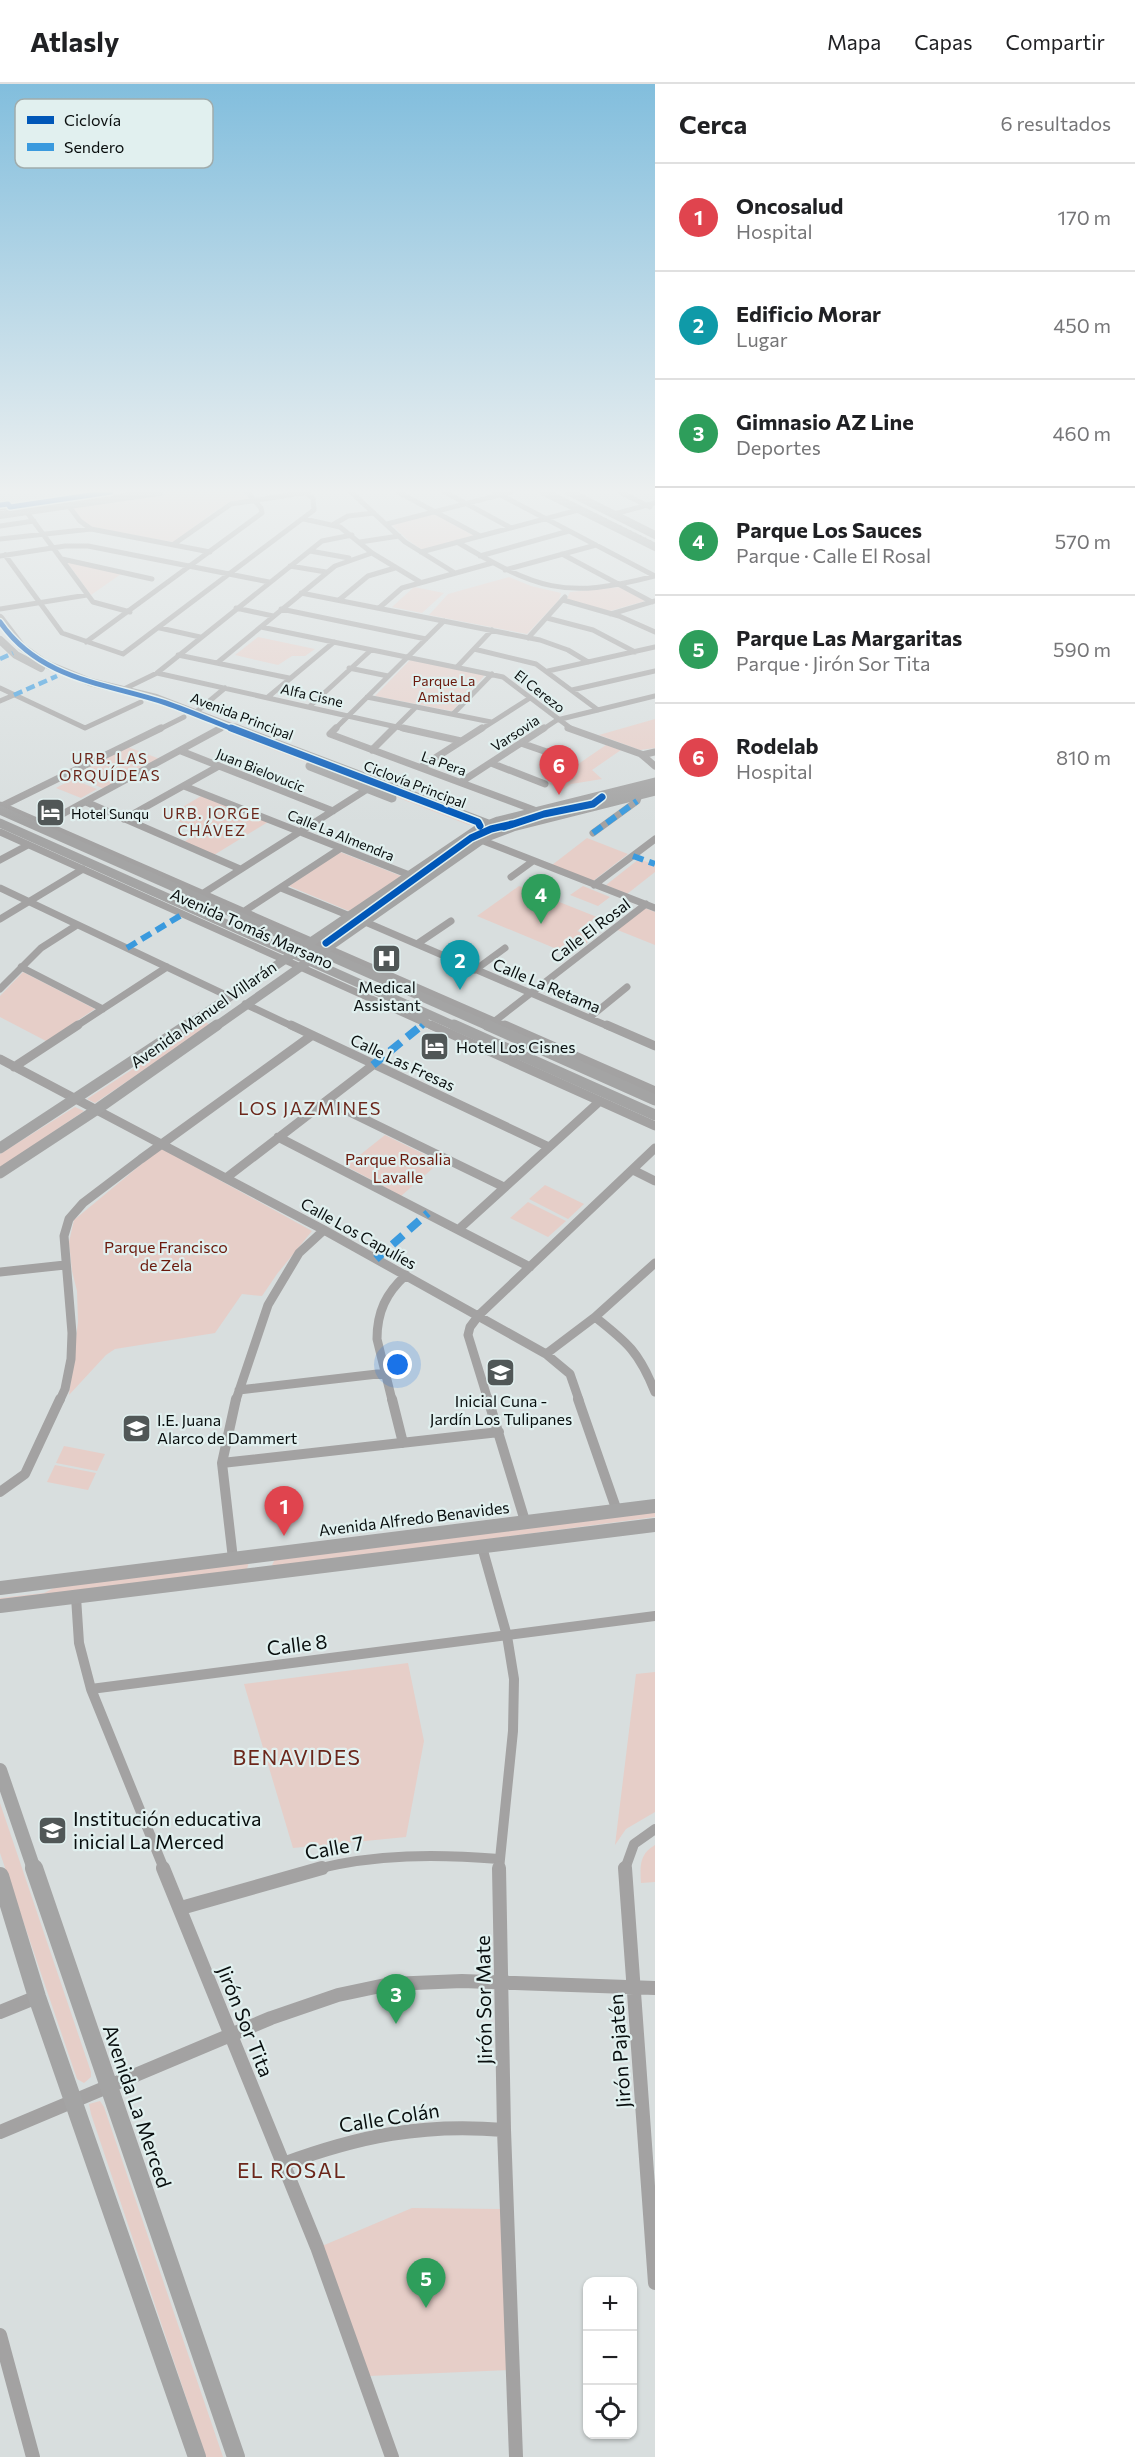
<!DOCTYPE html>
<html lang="es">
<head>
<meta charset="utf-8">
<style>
	:root { --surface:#fff; --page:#f2f2f2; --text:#202124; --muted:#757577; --line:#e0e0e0; --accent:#2563eb }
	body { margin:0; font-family:Commissioner,sans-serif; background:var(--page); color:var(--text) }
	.controls { position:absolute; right:18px; bottom:18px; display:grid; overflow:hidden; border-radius:12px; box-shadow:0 2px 4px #0004 }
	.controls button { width:54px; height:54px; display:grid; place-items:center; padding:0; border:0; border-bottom:2px solid var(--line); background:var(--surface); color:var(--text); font:30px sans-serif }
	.you { position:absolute; left:398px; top:1281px; width:21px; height:21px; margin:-15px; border:4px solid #fff; border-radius:50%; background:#1a73e8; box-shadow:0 0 0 9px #1a73e833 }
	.badge { display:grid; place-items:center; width:39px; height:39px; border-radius:50%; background:var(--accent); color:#fff; font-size:20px; font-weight:700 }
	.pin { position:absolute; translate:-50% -50px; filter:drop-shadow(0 2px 3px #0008) }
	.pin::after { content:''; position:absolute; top:32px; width:21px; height:18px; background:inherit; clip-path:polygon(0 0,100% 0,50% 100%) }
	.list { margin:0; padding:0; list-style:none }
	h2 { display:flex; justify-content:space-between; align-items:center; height:78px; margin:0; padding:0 24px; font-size:26px }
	h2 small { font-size:20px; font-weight:400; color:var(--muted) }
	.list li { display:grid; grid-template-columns:39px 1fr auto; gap:18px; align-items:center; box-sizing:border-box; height:108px; padding:0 24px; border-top:2px solid var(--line) }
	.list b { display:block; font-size:22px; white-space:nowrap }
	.list p { margin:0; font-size:20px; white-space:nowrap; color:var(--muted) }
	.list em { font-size:20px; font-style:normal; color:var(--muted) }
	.icon { flex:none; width:33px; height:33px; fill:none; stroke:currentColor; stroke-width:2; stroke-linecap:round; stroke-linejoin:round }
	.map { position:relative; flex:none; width:655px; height:2373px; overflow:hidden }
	header { display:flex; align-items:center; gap:36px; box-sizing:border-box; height:84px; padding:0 30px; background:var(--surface); border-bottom:2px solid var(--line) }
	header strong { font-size:28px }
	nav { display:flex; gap:33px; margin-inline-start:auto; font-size:21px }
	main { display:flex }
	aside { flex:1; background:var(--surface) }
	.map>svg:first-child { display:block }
</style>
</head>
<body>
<header>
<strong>Atlasly</strong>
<nav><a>Mapa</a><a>Capas</a><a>Compartir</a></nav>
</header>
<main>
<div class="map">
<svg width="655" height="2373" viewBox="0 0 655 2373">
	<rect width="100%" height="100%" fill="#d8dede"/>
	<path fill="#e6cec8" d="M169,408H242L250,416L226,421L218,425L174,458L95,445L81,436L70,422Z
		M434,430L474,452L422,466L408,456L392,441Z
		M66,477L121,490L91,511Z
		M509,493L531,502L561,509L559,516L527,550L429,531L448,510Z
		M414,503L444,509L422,529L392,523Z
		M620,503L645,517L610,527L566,517L570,508Z
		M258,553L315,565L305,572H292L278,581L235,571Z
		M410,576L485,591L452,627L375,612Z
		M655,635V664L640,666L599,651Z
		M231,646L476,740L469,741L227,648Z
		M606,661L621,666L592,686L602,695L571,700L564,705L549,700Z
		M128,663L160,675L104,705L73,691Z
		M72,695L97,705L81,714L56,704Z
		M203,711L268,738L214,771L184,758L200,747L167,732Z
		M587,754L628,770L593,797L552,781Z
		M340,768L401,792L349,827L289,802Z
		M639,775L655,781V788L627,810L606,801Z
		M519,802L597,833L577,847L593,854L571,871L477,832Z
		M583,802L610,813L598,822L570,811Z
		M645,824L655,828V861L615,845Z
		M23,888L95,925L46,957L0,933V912Z
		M205,938L211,941L95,1019L87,1015Z
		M75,1023L84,1027L0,1084V1070Z
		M385,1051L440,1078L401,1112L346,1082Z
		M161,1064L312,1147L277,1190L262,1212L242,1210L215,1249L115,1265L106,1271L69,1311L78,1238L77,1207L72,1187L69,1158L74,1136Z
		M545,1101L584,1120L568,1135L529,1115Z
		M528,1118L566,1137L548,1153L510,1134Z
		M64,1362L105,1370L97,1387L56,1379Z
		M55,1381L96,1389L88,1406L47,1398Z
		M655,1428V1433L276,1483L272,1481L275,1475Z
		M249,1478L247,1485L0,1517V1514L44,1509L56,1503Z
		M408,1579L424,1657L406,1753L293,1764L244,1600Z
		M655,1588V1728L626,1745L615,1761L636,1590Z
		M0,1719L91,1988V1993L84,1999L77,1995L0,1769Z
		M655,1761V1798L641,1799C640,1783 639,1770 655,1761Z
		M100,2017L104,2023L223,2373H206L91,2030L89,2020Z
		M412,2124L502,2125L510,2286L369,2292L322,2162Z"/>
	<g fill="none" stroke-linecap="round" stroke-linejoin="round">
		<path stroke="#a3a2a2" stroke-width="5" d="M351,408L405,458L455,489
			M398,408L480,452
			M445,408L511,444
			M495,408L655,492
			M620,408L650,423
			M68,421L80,437L91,445
			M0,424L107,408
			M26,427L93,518L130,528
			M614,430L655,419
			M304,435L340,443L372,469L420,498
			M334,440L348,432L374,429
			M387,440L511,408
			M0,442L34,437
			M0,455L91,445L210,468
			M360,458L399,452
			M457,458C537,505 563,516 655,492
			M174,460L231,420L308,408
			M310,467L349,474
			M421,468L578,426
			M562,470L652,518
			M5,471L62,549L123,570L314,426L313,414L305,409
			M0,472L65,462H88L269,498
			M480,472L569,447
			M62,475L152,495
			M290,482L326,488
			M505,486L596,461
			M301,509L540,556L568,566L588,578
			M339,516L368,492L395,484
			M563,516L619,532L655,548
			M236,524L273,532
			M379,524L402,504L492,479
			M0,525L87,511
			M281,525L426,555
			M611,530L655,517
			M547,534L593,546L635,568
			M261,543L503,593L573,646
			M160,544L200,553
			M528,554L565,513
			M86,558L262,429L261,424L247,408
			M474,565L536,580L598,626
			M178,571L289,594
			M217,579L335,482L372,469
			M457,583L492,546
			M349,584L388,592
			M548,587L655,563
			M157,589L410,646
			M0,604L85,644L141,618
			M122,606L157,589L322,457L352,451
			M572,606L655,587
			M268,613L334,558
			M367,613L491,638
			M0,617L14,611
			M309,623L371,566
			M195,629L225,604
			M453,630L492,590
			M158,646L184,633
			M218,646L227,641
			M334,646L444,537
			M393,646L416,623
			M480,646L530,614
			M542,646L557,636L655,612"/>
		<path stroke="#a3a2a2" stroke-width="7" d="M336,644L330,650L542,729
			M403,644L461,657
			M568,644L641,670L655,682
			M521,659L564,674
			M372,666L394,644
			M181,667L333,727
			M642,671L655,668
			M491,679L545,700
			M421,683L482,644
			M461,698L544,644
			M184,702L422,796
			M86,718L240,785
			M0,721L508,943
			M2,722L161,644
			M124,735L219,682
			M44,740L221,644
			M0,748L434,943
			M593,749L637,717L639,711
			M481,756L655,824
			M0,776L28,761
			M511,793L533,777
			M594,801L655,755
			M0,804L230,913
			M281,804L350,832
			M202,810L372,702
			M243,828L341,764
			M0,835L83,785
			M363,837L610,943
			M417,860L451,837
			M21,883L103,925
			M475,886L505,864
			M0,905L41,864L77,841
			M245,920L294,943
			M589,934L627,903
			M495,937L646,820
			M75,943L167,883"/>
		<path stroke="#a3a2a2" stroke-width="9" d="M291,941L549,1063
			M431,941L655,1042
			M505,941L655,1007
			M607,941L655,962
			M0,975L324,1146L546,1270L570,1290L579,1316
			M14,983L78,941
			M327,1017L504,1103
			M278,1053L530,1183
			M633,1086L655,1097
			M226,1094L373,981
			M459,1145L600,1017
			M0,1188L65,1181
			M595,1233C628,1259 639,1268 655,1308
			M546,1270L595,1233L655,1179
			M239,1306L386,1289
			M60,1316L65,1305L71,1275L72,1249L64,1152L69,1135L83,1119L141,1075L311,952
			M236,1316L268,1221L299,1169L324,1146
			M392,1316L377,1255C377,1228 386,1209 406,1191
			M488,1316L468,1251L470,1243L479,1231L655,1064"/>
		<path stroke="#a3a2a2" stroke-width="10" d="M392,1315L403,1359
			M488,1315L525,1437
			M578,1315L617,1427
			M222,1379L499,1348
			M0,1408L25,1390L60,1315
			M482,1463L507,1552L514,1595L513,1647L499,1785
			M233,1475L222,1379L236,1315
			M76,1513L79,1559L91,1605L164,1785
			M91,1605L655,1532
			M316,1785C377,1770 436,1770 499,1775
			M625,1785L634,1760L655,1745"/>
		<path stroke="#a3a2a2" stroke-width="14" d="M163,1784L317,2163L392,2373
			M499,1784L504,2046L516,2373
			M625,1784L655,2199
			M181,1824L322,1784
			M0,1928L37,1913
			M0,2048L271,1934L338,1911L390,1900L462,1897L655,1904
			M283,2080C359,2052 423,2039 504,2046
			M0,2251L33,2373"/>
		<path stroke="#a4a4a4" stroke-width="8" d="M544,408L655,463
			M569,408L655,451
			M0,431L159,408
			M0,534L22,563L46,580L90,598L156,614L239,646
			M0,556L16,571L41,584"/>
		<path stroke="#a4a4a4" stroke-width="9" d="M235,644L488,740
			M310,682L392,714
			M0,726L490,943
			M0,739L457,943
			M406,924L426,939
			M185,943L478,745L498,737L655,698
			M215,943L484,754L513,743L655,707"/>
		<path stroke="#a4a4a4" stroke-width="11" d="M454,941L655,1031
			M487,941L655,1016
			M0,1064L187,941
			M0,1089L96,1026L217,941"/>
		<path stroke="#a4a4a4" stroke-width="14" d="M0,1504L655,1422
			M0,1522L655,1441
			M0,1686L34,1785"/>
		<path stroke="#a4a4a4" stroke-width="18" d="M34,1784L236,2373
			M0,1792L37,1913L197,2373"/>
		<path stroke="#a1a3a3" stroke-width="1.5" stroke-dasharray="1.5 4" stroke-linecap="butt" d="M551,408L655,459"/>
		<path stroke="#3a9ade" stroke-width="4.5" stroke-dasharray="9 4.5" stroke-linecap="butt" d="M0,575L13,569
			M14,611L57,592"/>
		<path stroke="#3a9ade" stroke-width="6" stroke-dasharray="11 6" stroke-linecap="butt" d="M593,749L637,717
			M633,772L655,780
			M127,864L183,830
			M421,943L423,941"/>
		<path stroke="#3a9ade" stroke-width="8" stroke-dasharray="14 8" stroke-linecap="butt" d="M373,981L422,941
			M376,1175L428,1129"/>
		<defs>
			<path id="cycleway-far1" d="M0,421L8,420L10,423L111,408
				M0,538C40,596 105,599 166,619C189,627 212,637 235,646"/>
			<path id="cycleway" d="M231,644L478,738L480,742
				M504,743L544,730L593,720L602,713
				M326,859L471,754L491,745L512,740"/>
		</defs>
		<use href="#cycleway-far1" stroke="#e1f0ef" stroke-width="8"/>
		<use href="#cycleway" stroke="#e1f0ef" stroke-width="10"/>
		<use href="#cycleway-far1" stroke="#0057b8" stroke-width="5"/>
		<use href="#cycleway" stroke="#0057b8" stroke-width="7"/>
	</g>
	<linearGradient id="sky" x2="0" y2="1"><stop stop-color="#82bedd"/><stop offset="0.55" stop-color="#edf0f0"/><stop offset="1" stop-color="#edf0f0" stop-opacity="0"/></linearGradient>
	<rect width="655" height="740" fill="url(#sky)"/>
	<defs>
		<symbol id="hotel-square" viewBox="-11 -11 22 22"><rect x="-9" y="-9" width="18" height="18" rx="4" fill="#515757" stroke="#e1f0ef"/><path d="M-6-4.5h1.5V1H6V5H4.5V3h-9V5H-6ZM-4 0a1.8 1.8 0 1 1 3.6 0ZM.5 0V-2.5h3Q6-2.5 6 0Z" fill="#fff"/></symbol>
		<symbol id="hospital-square" viewBox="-11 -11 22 22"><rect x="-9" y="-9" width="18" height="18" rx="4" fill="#515757" stroke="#e1f0ef"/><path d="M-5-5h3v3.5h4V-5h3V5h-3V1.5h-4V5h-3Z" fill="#fff"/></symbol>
		<symbol id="school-square" viewBox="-11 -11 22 22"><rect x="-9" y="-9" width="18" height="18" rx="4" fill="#515757" stroke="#e1f0ef"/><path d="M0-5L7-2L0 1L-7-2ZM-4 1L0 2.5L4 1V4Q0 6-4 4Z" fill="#fff"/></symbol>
		<symbol id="university-square" viewBox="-11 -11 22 22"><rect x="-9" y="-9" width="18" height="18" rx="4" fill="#515757" stroke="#e1f0ef"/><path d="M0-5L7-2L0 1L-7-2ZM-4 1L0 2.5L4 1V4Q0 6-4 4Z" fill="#fff"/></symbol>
	</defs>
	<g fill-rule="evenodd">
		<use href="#hotel-square" x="34" y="712" width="33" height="33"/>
		<use href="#hospital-square" x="370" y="858" width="33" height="33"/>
		<use href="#hotel-square" x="418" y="946" width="33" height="33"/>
		<use href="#school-square" x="484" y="1272" width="33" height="33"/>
		<use href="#university-square" x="120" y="1328" width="33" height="33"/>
		<use href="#school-square" x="36" y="1730" width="33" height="33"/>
	</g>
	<g text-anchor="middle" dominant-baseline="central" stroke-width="4.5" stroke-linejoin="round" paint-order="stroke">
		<g font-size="14" fill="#6b190c" stroke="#e1f0ef">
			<text x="444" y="596">Parque La<tspan x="444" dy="16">Amistad</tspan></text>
		</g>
		<g font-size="14" fill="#090e0e" stroke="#e1f0ef">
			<text transform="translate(540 607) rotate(38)">El Cerezo</text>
			<text transform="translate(312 611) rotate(13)">Alfa Cisne</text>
			<text transform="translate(242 632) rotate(21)">Avenida Principal</text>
			<text transform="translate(515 649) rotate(-33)">Varsovia</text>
			<text transform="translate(444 679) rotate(20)">La Pera</text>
			<text transform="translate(261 686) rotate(22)">Juan Bielovucic</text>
			<text transform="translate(415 700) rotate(21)">Ciclovía Principal</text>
			<text transform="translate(341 751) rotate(22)">Calle La Almendra</text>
		</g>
		<g font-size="14" fill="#090e0e" stroke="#e1f0ef" text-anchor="start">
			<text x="71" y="729">Hotel Sunqu</text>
		</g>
		<g font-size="15" letter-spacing="1.5" fill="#6b271b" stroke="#e1f0ef">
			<text x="110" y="674">URB. LAS<tspan x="110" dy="17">ORQUÍDEAS</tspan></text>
			<text x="212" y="729">URB. JORGE<tspan x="212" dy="17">CHÁVEZ</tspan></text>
		</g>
		<g font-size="16" fill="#090e0e" stroke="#e1f0ef">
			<text transform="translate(252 844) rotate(24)">Avenida Tomás Marsano</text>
			<text transform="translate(590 846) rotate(-37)">Calle El Rosal</text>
			<text transform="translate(547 901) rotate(23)">Calle La Retama</text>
			<text transform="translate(203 930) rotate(-35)">Avenida Manuel Villarán</text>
			<text transform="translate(403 978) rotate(25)">Calle Las Fresas</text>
			<text transform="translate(359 1149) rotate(29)">Calle Los Capulíes</text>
			<text transform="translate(414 1434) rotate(-7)">Avenida Alfredo Benavides</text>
		</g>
		<g font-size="16" fill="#090e0e" stroke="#e1f0ef">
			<text x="387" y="902">Medical<tspan x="387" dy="18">Assistant</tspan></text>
			<text x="456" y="962" text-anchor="start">Hotel Los Cisnes</text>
			<text x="501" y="1316">Inicial Cuna -<tspan x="501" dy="18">Jardín Los Tulipanes</tspan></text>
			<text x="157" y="1335" text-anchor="start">I.E. Juana<tspan x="157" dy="18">Alarco de Dammert</tspan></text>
		</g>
		<g font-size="16" fill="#6b190c" stroke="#e1f0ef">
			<text x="398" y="1074">Parque Rosalia<tspan x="398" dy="18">Lavalle</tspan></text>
			<text x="166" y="1162">Parque Francisco<tspan x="166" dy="18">de Zela</tspan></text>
		</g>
		<g font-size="18" letter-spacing="1.5" fill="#6b271b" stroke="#e1f0ef">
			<text x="310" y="1024">LOS JAZMINES</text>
		</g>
		<g font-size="20" fill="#090e0e" stroke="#e1f0ef">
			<text transform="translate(297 1560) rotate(-7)">Calle 8</text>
			<text transform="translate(334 1763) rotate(-10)">Calle 7</text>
			<text transform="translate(483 1916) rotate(-91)">Jirón Sor Mate</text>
			<text transform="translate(246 1937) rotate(68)">Jirón Sor Tita</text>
			<text transform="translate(619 1967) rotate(-94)">Jirón Pajatén</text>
			<text transform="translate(138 2022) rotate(71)">Avenida La Merced</text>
			<text transform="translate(389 2033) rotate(-9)">Calle Colán</text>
		</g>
		<g font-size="20" fill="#090e0e" stroke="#e1f0ef" text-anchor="start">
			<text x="73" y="1734">Institución educativa<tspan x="73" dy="23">inicial La Merced</tspan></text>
		</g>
		<g font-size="21" letter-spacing="1.5" fill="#6b271b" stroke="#e1f0ef">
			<text x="297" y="1672">BENAVIDES</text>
			<text x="292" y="2085">EL ROSAL</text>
		</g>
	</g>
	<rect x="15" y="15" width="198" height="69" rx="9" fill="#e1f0ef" stroke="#a0acac" stroke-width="1.5"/>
	<rect x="27" y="32" width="27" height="8" fill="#0057b8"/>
	<rect x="27" y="59" width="27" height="8" fill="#3a9ade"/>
	<g font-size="16" fill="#090e0e">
		<text x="64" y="42">Ciclovía</text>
		<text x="64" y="69">Sendero</text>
	</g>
</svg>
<div class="controls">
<button>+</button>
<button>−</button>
<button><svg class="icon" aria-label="locate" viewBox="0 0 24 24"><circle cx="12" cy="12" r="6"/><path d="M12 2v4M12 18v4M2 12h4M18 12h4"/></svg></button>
</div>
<div class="you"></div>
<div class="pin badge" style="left:284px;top:1452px;background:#e0444e">1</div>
<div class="pin badge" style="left:460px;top:906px;background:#0f9aa8">2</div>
<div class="pin badge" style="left:396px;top:1940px;background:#2e9e5b">3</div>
<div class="pin badge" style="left:541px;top:840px;background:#2e9e5b">4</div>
<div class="pin badge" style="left:426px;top:2224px;background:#2e9e5b">5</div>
<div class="pin badge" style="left:559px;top:711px;background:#e0444e">6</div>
</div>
<aside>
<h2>Cerca<small>6 resultados</small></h2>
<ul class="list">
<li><span class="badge" style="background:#e0444e">1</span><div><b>Oncosalud</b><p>Hospital</p></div><em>170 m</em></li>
<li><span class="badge" style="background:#0f9aa8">2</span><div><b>Edificio Morar</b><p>Lugar</p></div><em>450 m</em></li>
<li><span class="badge" style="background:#2e9e5b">3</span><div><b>Gimnasio AZ Line</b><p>Deportes</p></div><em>460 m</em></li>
<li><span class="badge" style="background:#2e9e5b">4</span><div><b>Parque Los Sauces</b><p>Parque · Calle El Rosal</p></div><em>570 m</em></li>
<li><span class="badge" style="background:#2e9e5b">5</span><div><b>Parque Las Margaritas</b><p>Parque · Jirón Sor Tita</p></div><em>590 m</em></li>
<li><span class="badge" style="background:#e0444e">6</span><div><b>Rodelab</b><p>Hospital</p></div><em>810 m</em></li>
</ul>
</aside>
</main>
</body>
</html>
